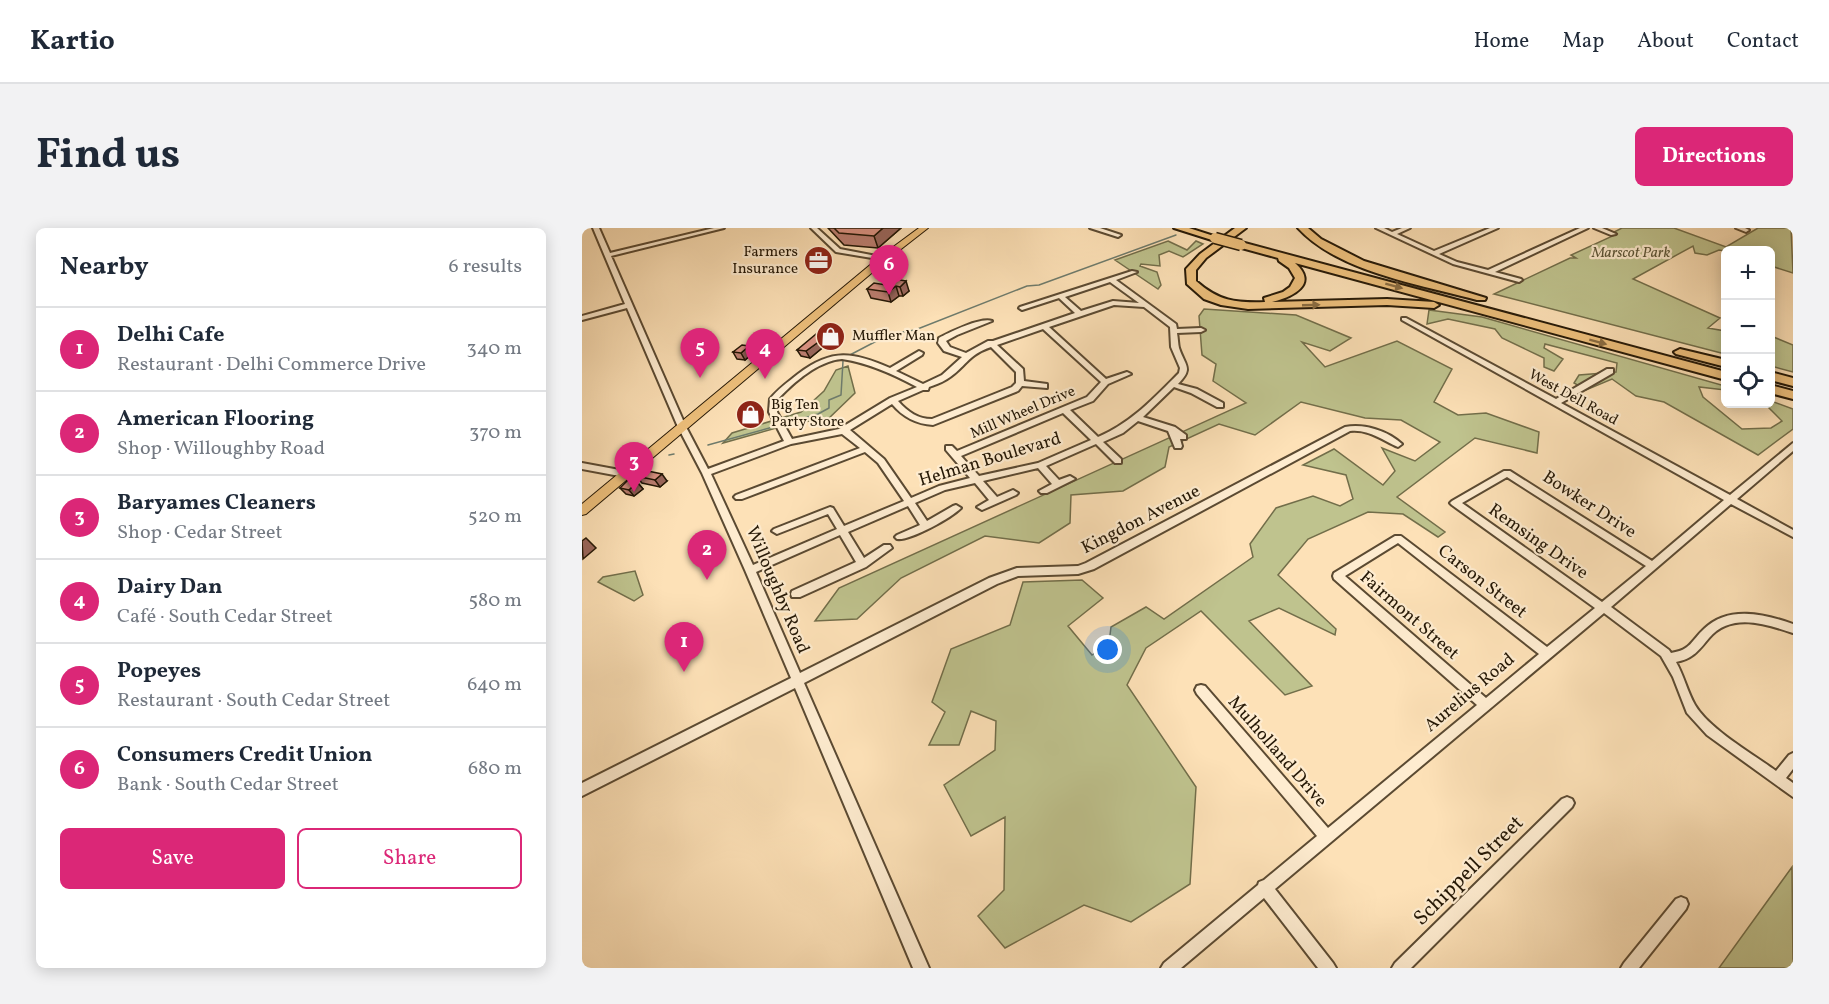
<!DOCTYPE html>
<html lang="en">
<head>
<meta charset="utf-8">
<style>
	:root { --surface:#fff; --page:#f2f2f3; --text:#1f2937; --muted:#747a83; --line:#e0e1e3; --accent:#db2777 }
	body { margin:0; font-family:Vollkorn,serif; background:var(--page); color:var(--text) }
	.controls { position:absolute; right:18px; top:18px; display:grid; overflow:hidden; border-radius:9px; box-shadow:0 3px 15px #0003 }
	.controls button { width:54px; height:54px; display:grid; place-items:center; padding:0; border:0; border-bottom:2px solid var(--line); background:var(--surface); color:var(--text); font:30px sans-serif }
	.you { position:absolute; left:526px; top:422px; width:21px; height:21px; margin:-15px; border:4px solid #fff; border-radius:50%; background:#1a73e8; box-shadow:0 0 0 9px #1a73e833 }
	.badge { display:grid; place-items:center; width:39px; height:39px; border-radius:50%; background:var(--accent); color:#fff; font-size:20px; font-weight:700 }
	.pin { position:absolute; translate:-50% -50px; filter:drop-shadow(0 2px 3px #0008) }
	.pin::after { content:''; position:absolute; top:32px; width:21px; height:18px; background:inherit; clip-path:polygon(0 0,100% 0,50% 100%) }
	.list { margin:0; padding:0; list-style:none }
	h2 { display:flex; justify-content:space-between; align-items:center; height:78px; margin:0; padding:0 24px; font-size:26px }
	h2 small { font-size:20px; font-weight:400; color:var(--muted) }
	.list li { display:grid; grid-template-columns:39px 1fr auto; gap:18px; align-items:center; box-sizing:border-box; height:84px; padding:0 24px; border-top:2px solid var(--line) }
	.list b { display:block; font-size:22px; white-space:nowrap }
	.list p { margin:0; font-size:20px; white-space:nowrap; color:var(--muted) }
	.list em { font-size:20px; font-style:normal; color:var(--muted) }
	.actions { display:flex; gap:12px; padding:18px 24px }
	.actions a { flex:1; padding:14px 0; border:2px solid var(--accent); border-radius:9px; text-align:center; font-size:21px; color:var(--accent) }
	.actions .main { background:var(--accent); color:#fff }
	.icon { flex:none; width:33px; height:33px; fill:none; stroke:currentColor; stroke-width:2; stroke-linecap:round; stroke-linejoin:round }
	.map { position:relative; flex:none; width:1211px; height:740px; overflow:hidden; border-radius:9px }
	header { display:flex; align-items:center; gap:36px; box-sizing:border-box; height:84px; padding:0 30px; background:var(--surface); border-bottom:2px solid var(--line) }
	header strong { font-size:28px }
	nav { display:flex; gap:33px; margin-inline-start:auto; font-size:21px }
	.intro { display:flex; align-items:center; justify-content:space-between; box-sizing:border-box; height:144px; padding:0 36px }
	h1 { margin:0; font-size:42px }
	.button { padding:15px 27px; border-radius:9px; background:var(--accent); color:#fff; font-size:21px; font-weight:700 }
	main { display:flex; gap:36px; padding:0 36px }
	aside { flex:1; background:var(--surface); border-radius:9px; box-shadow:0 3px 15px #0003 }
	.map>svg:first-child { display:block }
</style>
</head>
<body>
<header>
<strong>Kartio</strong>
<nav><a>Home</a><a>Map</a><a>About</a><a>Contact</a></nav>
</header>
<div class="intro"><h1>Find us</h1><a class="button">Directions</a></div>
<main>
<aside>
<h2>Nearby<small>6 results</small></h2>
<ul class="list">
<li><span class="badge">1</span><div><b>Delhi Cafe</b><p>Restaurant · Delhi Commerce Drive</p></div><em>340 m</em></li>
<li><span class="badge">2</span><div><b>American Flooring</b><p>Shop · Willoughby Road</p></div><em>370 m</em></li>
<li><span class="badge">3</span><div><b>Baryames Cleaners</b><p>Shop · Cedar Street</p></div><em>520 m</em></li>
<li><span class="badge">4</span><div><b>Dairy Dan</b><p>Café · South Cedar Street</p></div><em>580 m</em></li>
<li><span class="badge">5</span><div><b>Popeyes</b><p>Restaurant · South Cedar Street</p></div><em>640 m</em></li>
<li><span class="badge">6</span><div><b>Consumers Credit Union</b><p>Bank · South Cedar Street</p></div><em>680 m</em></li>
</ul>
<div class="actions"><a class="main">Save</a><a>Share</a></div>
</aside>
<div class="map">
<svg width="1211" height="740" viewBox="0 0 1211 740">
	<rect width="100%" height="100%" fill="#fde1b7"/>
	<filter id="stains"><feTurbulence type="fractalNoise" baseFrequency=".00333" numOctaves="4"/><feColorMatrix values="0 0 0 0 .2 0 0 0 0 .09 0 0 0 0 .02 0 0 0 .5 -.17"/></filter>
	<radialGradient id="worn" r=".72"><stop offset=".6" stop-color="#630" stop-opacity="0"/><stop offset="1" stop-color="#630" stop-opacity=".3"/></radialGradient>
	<path fill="#bfc38e" stroke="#726e4a" stroke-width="1.5" d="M1040,0H1092L1144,19L1176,0H1209L1211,45L1189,38L1188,22L1143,23L1137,22L1125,27L1113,25L1111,18L1051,51L1138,90L1126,100L1143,103V126L912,66L988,30H994L989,27L1035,6L1032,4Z
		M586,13L605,22L614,13L621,16L601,29L587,23L577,27L578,38L559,36L558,38L575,44L579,57L576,61L533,32Z
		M622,81L714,87L769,110L748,123L720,114L743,139L815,113L870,141L852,174L876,187L904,185L957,204L955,225L893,210L815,269L863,304L856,309L821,286L786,284L726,311L696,347L754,401L753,407L697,380L667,393L730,458L703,467L619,383L564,420L545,457L614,559L608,656L549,694L502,677L423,720L396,688L422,662L423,589L389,608L362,557L413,522L414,493L389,483L377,517H347L363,484L350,474L369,421L428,397L441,354L500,352L521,370L486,398L510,427L527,415L529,399L564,379L582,391L671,329L668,316L694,280L731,268L758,278L771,271L764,247L721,237L752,221L801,257L813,243L800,220L833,233L858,214L819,192L783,190L719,174L673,207L637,196L587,219L583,239L541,263L489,267L488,295L457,315L403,308L319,350L275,391L233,393L257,360L664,175L631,153L634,136L620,127L617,88Z
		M847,82L900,89L1143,158V162L1117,159L1121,169L1160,201L1189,200L1200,193L1183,176H1188L1189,173L1211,181V201L1176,227L1082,174L1054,168L1030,151L1004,162L992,155L997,147L1034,144L1035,135L963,116L962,120L981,131L972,143L962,139V130L920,110L913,101L866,91L845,96Z
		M1189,108L1211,117V144L1189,138Z
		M266,138L273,165L245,192L216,194L141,215L150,205L219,184L242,163L254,142Z
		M53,343L61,367L52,373L16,354L21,349Z
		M1210,639L1211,740H1137Z"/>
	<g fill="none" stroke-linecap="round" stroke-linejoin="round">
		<path stroke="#6e7b6c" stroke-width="1.5" d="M264,129L308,106L333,102L445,58L457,57L594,7
			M202,196L236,186L247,180V172L259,167L261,133
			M126,217L191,199
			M87,227L92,226"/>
		<defs>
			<path id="minor" d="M11,0H17L28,25L132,0H142L29,28L104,199L126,241L202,213L187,184L188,171C196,161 206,154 216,146C250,120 271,124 308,140L337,123L341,125L340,127L314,143L341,156L360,147L380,129L362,123L356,115L357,110C368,104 399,89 410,93L375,107L364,113L368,119L384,125L406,113H411L493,85L477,70L440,82L437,80L438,79L550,43L555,44L534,52L594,96L595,101L619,100L623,102L619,104L595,105C596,110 596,116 597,120C603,138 612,140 596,156L615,161L641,175V179H635L609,165L592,159L561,189L593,199L604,207V211H598L600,218L599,220H593L586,203L556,193L541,205L521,214L539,231V235H533L514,216L464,238L477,252L488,248L493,251L465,265H459L457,263L470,256L456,240L401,253L415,269L431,262L436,265L434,267L400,282L395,279L407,272L393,255L363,262L333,275L345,293L371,278L374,277L379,280C369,290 328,313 315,311L313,309L315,307L338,297L326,278L266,304L282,330L302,317H308L310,320L284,339L218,369H210L209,366L210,363L274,334L258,307L174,344L218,445L407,350L435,340L496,338L504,335L763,199C782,195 806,203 820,216L816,219C800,212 787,201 768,203L512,341L496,346L436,348L415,356L222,455L347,740H331L213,460L0,568V555L209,450L163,342L120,245L96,199L45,80L0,92V88L43,76ZM528,54L557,75L531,73L499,83L483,69ZM532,77L562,79L588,99L589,119L598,140L597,145C572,170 549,195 516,209L488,182L511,173L526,156L549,146L545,144L524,151L467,99ZM461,101L519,154L505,169L375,223L370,218H364V222L388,250L357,258L329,270L302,231L268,202L310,176C321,189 334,196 351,197L436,163L440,158L465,160V156L442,153L441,141L415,117ZM409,119L434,144V155L430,159L350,191C336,191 326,184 316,173L341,162H346L347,159C352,157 359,155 365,151C383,140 385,127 409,119ZM260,131C287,135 311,146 335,159L308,170L257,201L210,211L195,184L196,171C212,154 236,133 260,131ZM481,185L509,212L456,235L397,248L379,228ZM260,206L278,220L154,267L152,269L154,271H160L283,224L296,235L322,273L262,298L251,280L248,279L192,301L190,303L195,306L246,286L255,301L171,337L129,246L209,216Z
				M229,0H235L258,21L305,30L302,32L254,24Z
				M508,0H518L539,7L536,9Z
				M794,0H802L810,4L820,0H828L815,6L852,23L908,0H916L857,26L875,34L906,42L998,0H1006L913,44L939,51L940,52L937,54L871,36Z
				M1012,0H1020L1034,6L1029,7Z
				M1154,0H1163L1167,2L1164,4Z
				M820,90H824L974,171L1025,141H1031V145L979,175L1148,267L1211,215V223L1155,271L1211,302V309L1149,276L1029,379L1087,422L1089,425C1109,422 1109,413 1122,401C1146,377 1183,386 1211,396V405C1184,396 1149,384 1127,410C1117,422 1111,431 1094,434C1102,448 1105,463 1113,477C1127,501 1171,526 1194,543L1207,527L1211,525V541L1204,550L1211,555V569L1125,507L1105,485L1091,449L1079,428L1022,385L693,661L751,735L754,740H736L682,670L599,740H579L582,735L676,657L677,654L682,652L735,608L615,466L613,462L615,458L619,457L623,458L746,600L895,477L752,351L751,348L752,345L813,308H819L965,419L1013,380L870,277L868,275L870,273L922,243H928L1070,333L1142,272L820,92ZM925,249L1064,338L1020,374L880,275ZM816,315L957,426L904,470L763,348Z
				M0,235L43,243L47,246L43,249L0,241Z
				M985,569L990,571L992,575L990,579L829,740H810L813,735L980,571Z
				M1099,669L1104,671L1106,676L1104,681L1057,740H1039L1042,735L1094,671Z"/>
			<path id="major" d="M337,0H346L305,32L4,286L0,287V276L299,28Z"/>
			<path id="highway" d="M592,0H607L638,10L633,13Z
				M653,0H664L624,30L614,42V53C637,73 653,75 683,74L682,70L701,64L708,59L713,50L707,40L697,33L696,30L656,19L654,17L659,14L1144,144V152L713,35C737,56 711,69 690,74L805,71L852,74L857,77L852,80L805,77L666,81L639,77L622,71L605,56L604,41L618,26Z
				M716,0H726L739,11L782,33L904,70L903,72H895C840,57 756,44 716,0Z
				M1098,121L1144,132V139L1094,126L1092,124Z
				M1188,144L1211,150V158L1188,152Z
				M1188,157L1211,163V171L1188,165Z"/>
		</defs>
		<use href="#minor" stroke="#5b4a32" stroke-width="4"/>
		<use href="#major" stroke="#251806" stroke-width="2"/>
		<use href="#highway" stroke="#251806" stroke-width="4"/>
		<use href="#minor" fill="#feecd0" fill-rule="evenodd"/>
		<use href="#major" fill="#eec07c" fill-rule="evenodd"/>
		<use href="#highway" fill="#eec07c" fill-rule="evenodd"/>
		<defs>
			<path id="highway-bridge" d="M633,10L659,17"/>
		</defs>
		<use href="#highway-bridge" stroke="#251806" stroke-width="13" stroke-linecap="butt"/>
		<use href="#highway-bridge" stroke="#eec07c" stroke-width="10"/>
	</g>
	<path fill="#bb7e70" stroke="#251806" stroke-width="1.5" d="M246,0H319L296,20L262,17Z
		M312,51L327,63L321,68H317L309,74L289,70L285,61L304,57Z
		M255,97L258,104L255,106L258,112L252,118L245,116L228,130L219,128L215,122Z
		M151,124L171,125L163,132L155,131Z
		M54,248L85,253L78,259L60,255Z
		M55,254L61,261L52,268L44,266L38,260Z"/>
	<path fill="#99665b" stroke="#251806" stroke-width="1.5" d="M301,0H319L296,20L292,8Z
		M324,53L327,63L321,68L318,59Z
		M314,58L317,68L309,74L306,64Z
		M255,97L258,104L255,106L258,112L252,118L247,104Z
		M242,110L245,116L228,130L224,123Z
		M167,118L171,125L163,132L159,125Z
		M80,246L85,253L78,259L73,252Z
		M55,254L61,261L52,268L47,262Z
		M4,310L14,320L1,331L0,313Z"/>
	<path fill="#da9282" stroke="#251806" stroke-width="1.5" d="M252,0H301L292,8L257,5Z
		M312,51L324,53L318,59L314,58L306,64L285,61L292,55L304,57Z
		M246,96L255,97L247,104L255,106L249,111L242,110L224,123L215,122Z
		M160,117L167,118L159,125L151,124Z
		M61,242L80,246L73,252L54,248Z
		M46,252L55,254L47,262L38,260Z"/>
	<defs><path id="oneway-solid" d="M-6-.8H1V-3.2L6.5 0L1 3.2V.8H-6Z" transform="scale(1.5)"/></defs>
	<g fill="#8a6c41">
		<use href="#oneway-solid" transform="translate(812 58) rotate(15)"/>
		<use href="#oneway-solid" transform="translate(729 77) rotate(-2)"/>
		<use href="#oneway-solid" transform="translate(1016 114) rotate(15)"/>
	</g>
	<defs>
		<symbol id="office-disc" viewBox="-11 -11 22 22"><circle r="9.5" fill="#8f2418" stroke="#feecd0"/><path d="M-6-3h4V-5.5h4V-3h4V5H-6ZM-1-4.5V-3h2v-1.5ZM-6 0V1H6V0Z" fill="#fff"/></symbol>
		<symbol id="shop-disc" viewBox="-11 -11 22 22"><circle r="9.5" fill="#8f2418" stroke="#feecd0"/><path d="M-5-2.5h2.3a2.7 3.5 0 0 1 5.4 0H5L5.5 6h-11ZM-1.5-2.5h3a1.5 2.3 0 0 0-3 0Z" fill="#fff"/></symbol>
	</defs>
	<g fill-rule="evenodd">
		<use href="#office-disc" x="220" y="16" width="33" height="33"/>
		<use href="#shop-disc" x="232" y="92" width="33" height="33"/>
		<use href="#shop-disc" x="152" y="170" width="33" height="33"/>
	</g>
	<g text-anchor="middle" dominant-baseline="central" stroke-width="4.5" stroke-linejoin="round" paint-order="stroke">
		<g font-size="15" fill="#251806" stroke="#feecd0" text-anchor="start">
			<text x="216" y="24" text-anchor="end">Farmers<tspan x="216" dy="17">Insurance</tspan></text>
			<text x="270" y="108">Muffler Man</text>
			<text x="189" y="177">Big Ten<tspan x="189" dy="17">Party Store</tspan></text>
		</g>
		<g font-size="15" font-style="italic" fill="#5b5436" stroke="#feecd0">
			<text x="1049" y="25">Marscot Park</text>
		</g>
		<g font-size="15" fill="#251806" stroke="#feecd0">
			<text transform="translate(991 170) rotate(29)">West Dell Road</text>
			<text transform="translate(441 185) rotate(-23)">Mill Wheel Drive</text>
		</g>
		<g font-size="18" fill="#251806" stroke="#feecd0">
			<text transform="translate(408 232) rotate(-17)">Helman Boulevard</text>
			<text transform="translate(1007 277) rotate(33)">Bowker Drive</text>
			<text transform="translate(559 292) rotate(-27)">Kingdon Avenue</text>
			<text transform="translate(956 314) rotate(35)">Remsing Drive</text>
			<text transform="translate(900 354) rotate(38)">Carson Street</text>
			<text transform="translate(195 362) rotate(67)">Willoughby Road</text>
			<text transform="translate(827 388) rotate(41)">Fairmont Street</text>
			<text transform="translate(888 465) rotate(-40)">Aurelius Road</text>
			<text transform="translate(695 524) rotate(49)">Mulholland Drive</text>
		</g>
		<g font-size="21" fill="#251806" stroke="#feecd0">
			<text transform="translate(887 643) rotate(-45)">Schippell Street</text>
		</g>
	</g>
	<rect width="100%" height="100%" filter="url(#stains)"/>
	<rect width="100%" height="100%" fill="url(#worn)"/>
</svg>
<div class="controls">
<button>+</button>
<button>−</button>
<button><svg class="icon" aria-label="locate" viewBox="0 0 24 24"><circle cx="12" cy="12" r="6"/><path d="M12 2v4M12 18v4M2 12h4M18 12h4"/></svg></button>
</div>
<div class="you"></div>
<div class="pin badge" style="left:102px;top:444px">1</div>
<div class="pin badge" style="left:125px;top:352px">2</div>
<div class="pin badge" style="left:52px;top:264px">3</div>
<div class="pin badge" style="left:183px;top:151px">4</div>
<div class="pin badge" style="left:118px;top:150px">5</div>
<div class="pin badge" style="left:307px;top:67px">6</div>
</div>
</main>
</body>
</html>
